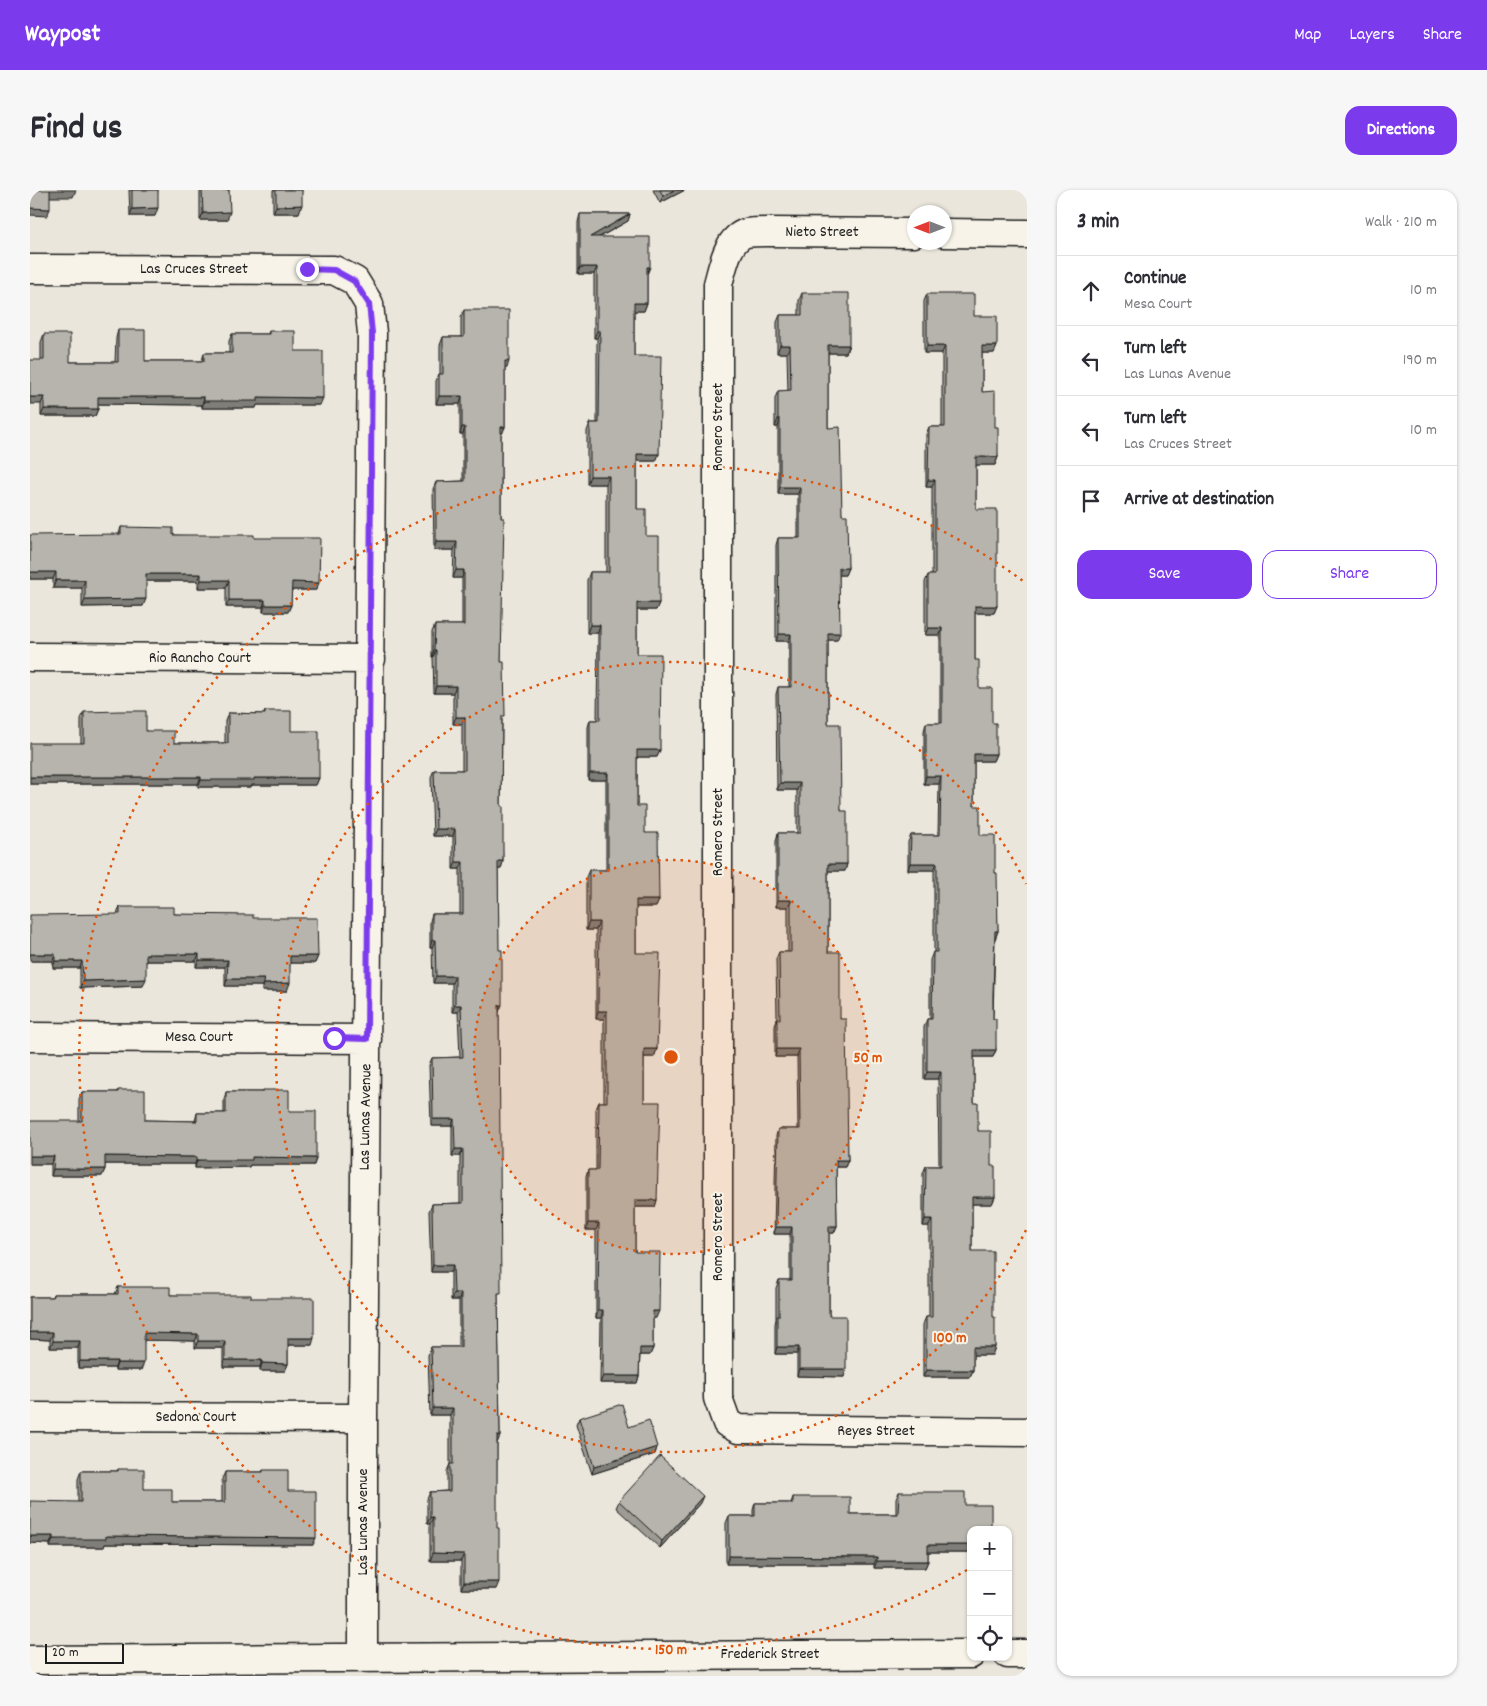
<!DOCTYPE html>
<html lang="en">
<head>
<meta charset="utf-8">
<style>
	:root { --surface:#fff; --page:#f7f7f7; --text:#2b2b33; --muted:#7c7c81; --line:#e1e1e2; --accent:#7c3aed }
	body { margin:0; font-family:Dekko,sans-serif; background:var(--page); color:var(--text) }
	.controls { position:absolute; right:15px; bottom:15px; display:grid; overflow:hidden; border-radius:10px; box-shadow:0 1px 4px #0004 }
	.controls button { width:45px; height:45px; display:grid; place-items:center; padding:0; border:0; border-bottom:1px solid var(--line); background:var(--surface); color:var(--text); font:25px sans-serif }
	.compass { position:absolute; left:877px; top:15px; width:45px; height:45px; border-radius:50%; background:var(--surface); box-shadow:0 1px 4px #0004; rotate:270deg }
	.scale { position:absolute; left:15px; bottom:12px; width:79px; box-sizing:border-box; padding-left:5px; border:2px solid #1c1c1c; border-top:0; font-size:14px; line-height:18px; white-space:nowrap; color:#1c1c1c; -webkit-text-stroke:4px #f7f3e8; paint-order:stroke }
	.stop { position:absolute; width:15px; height:15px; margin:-11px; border:4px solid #7c3aed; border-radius:50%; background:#fff }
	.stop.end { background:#7c3aed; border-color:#fff; box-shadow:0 1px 5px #0008 }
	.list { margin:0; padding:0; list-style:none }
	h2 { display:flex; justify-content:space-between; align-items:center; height:65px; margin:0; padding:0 20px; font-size:21px }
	h2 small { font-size:16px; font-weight:400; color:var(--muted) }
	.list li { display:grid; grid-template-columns:32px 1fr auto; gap:15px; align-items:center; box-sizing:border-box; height:70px; padding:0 20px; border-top:1px solid var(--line) }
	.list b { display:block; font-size:19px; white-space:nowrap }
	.list p { margin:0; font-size:16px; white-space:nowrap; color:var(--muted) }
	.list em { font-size:16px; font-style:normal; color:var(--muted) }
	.actions { display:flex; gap:10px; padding:15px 20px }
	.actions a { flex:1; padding:11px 0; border:1px solid var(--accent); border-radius:15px; text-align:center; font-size:18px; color:var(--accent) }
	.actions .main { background:var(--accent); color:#fff }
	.icon { flex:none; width:28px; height:28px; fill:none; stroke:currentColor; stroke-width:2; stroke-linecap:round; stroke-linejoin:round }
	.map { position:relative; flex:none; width:997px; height:1486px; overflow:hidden; border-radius:15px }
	header { display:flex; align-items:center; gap:30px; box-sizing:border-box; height:70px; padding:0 25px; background:var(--accent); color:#fff }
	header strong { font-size:24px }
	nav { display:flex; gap:28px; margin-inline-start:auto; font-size:18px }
	.intro { display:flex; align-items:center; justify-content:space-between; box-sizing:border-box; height:120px; padding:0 30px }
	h1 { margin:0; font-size:35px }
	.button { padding:12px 22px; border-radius:15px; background:var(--accent); color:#fff; font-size:18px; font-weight:700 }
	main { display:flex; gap:30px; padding:0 30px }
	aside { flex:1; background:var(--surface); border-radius:15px; box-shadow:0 1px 4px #0004 }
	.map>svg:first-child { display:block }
</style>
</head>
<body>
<header>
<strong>Waypost</strong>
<nav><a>Map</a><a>Layers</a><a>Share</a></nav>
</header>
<div class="intro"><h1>Find us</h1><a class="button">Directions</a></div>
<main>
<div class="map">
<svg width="997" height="1486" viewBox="0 0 997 1486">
	<rect width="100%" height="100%" fill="#eae6dc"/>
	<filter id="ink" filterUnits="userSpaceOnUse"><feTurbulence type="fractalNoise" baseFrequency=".02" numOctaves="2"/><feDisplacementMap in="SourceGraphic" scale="10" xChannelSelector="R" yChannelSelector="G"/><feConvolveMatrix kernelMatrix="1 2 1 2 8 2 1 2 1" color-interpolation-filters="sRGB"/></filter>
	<g filter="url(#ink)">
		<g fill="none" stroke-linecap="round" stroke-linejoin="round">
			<defs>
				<path id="street" d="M884,43L737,42C731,42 722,42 716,43C697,49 693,77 688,94V1208L697,1233L708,1239L997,1242
					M914,43L997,44
					M0,79L304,80L325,91L339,114L342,143L333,1228V1468
					M0,467L341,469
					M0,847L337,849
					M0,1227L333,1228
					M978,1464H997
					M0,1470L941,1464"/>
			</defs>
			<use href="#street" stroke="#1c1c1c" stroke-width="31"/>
			<use href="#street" stroke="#f7f3e8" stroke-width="28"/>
		</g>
		<path fill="#9d9b94" stroke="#1c1c1c" d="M99,0H128L125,26H100Z
			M170,0H199L197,30H170Z
			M243,0H272L269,23H243Z
			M623,0H655L630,13Z
			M550,24H600L598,31L570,47L620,77L617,84V113L614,121H604V166L629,264L626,271H607V319L616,346L629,413L626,420H607V464L630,560L627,567H607V616L615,643L629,710L626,717H606V763L627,859L624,867H614V912L627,1010L625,1017H605V1062L626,1128H623V1158L620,1165H610L609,1186L607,1193H570L571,1128H566V1040H556V987L558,980H566V919L569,912H574V829H566V740H556V687L559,680H576V590H558V537L560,530H567L568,443H557V390L560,382H576V294H557V241L560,233H567V148H564V84H548V32Z
			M772,103L819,155L816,163H798V238L812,325L818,378L815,385H809L807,450H798V534L811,621L817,674L815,681H798V762L810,829L818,970L815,977H806L807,1036L804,1043H799V1126L814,1187L767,1186V1164H745V1134L746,1129V1098L749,1090H760V1044H744L746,946L748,939H768L767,867H745V836L747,829L746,769L749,762H758V717H746V651L748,643H767V600H747L746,504L748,497H759V451H746V355L748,348H768V304H748V237H745V208L748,201H758L757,163H747V132L750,125H769V110Z
			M897,104L944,126L967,156L964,163H952V202L965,237L968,267L965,275H946V319L967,416L964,423H945V470L949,498L962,533L966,564L963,571H944V616L950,645L965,683L968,741L965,749L963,829L966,860L963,867H944V913L948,941L961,976L965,1007L962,1014H942V1061L963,1127L965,1157L962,1165H943V1180L940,1187H893V1134L896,1127H899V1036H893V983L896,976H909L908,889H894V837L897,829H900V770L903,762H904V680H878V652L881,645H908L909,594H894V541L896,533H910V445H895V392L898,385H902V297H896V244L899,237H912V163H894V111Z
			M434,120L477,178H475V237L472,244H471V472L472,534L471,616L473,671L471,679H468L469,822L468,1110L470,1246L467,1253L466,1399H431V1371H400V1334H397V1309L400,1302L417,1301V1281L420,1274V1225H400L398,1165L401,1157H429V1110H421V1082H401L399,1021L402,1014L430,1013V966H422V936H401L399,875L402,868L430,867L428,822H422V793H403L402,758H400V731L402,724H430V679H423V646H403L401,587L404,580H432V534H423V503H404L403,467H402V442L405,435H432V388H423L424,360H404L403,299L406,292L433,291V244H430V214H406V191L409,184H410V155L413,147H431V127Z
			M88,140L115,171H172L174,163H199V151L202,144H238L239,141L265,161L290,215H227L226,218H172V215L68,214V219L65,226H11V152L14,144L40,172H85L86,148Z
			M91,337L143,345L224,348L286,400H261V415L258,422H233V417H196V398H168V391H116L113,416L52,417V398H23V389H0L89,344Z
			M235,521L261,541L289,588L286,595H222L221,597H168V594H0L51,553V529L54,522L116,541L144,553H195V531L198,523L234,524Z
			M90,717L144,724L223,728L288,766L285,773H260L257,801H232V796H195V777H166V771H116L113,796L50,798V778H23V771H0L87,724Z
			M88,900L115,930L165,931L167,923H194V910L196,902H232L233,900L259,921L286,968L284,975H220L219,977L165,978V974H75V979L72,986H21V974H0L49,931V909L52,902H87Z
			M88,1097L140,1105L221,1108L282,1155H258V1174L255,1181H230V1177H193V1158H165V1151L114,1150L111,1180H85V1178H48V1158H20V1150L0,1149V1107H22L23,1104H85Z
			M549,1228L599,1237L627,1257L625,1264L562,1284L546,1235Z
			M88,1279L114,1299L142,1312H192V1289L195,1282H232L233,1280L258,1301L283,1355L75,1354L74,1357H20V1354L0,1353L48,1312V1289L51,1281H87Z
			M869,1302L935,1315L941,1362H898V1371L895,1378H844V1374H696V1333L699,1326H723V1320L725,1313H761L763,1307L820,1324H866V1309Z
			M589,1311L670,1313L630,1358L586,1318Z"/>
		<path fill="#7f7e78" stroke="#1c1c1c" d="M20,0H46L43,7H17Z
			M644,0H655L630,13L633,6Z
			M272,15L269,23H243L246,16Z
			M0,18L20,19L17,26L0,25Z
			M128,18L125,26H100L102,19Z
			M200,22L197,30H170L173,23Z
			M600,24L598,31L557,54L560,47Z
			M550,77H567L564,84H548Z
			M617,77H620L617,84H614Z
			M604,113H617L614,121H601Z
			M567,141H570L567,148H564Z
			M750,155H760L757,163H747Z
			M798,155H819L816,163H795Z
			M897,156H915L912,163H894Z
			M952,156H967L964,163H949Z
			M475,171H479L477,178H472Z
			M409,206H432L430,214H406Z
			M0,207H14L11,214H0Z
			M68,207H174L172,215L65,214Z
			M228,207L293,208L290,215H227L226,218H172L174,211Z
			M14,219H68L65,226H11Z
			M748,229H750L748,237H745Z
			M432,237H435L433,244H430Z
			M471,237H475L472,244H468Z
			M607,264H629L626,271H604Z
			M946,267H968L965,275H943Z
			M560,286H579L576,294H557Z
			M898,290H905L902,297H896Z
			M750,297H770L768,304H748Z
			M406,352H427L424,360H404Z
			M809,378H818L815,385H806Z
			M426,380H434L432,388H423Z
			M0,382H26L23,389H0Z
			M116,384H171L168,391H113Z
			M26,390H55L52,398H23Z
			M171,390H199L196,398H168Z
			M262,392L289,393L286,400H259Z
			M116,409L113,416L52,417L55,410Z
			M199,410H235L233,417H196Z
			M607,413H629L626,420H605Z
			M235,415H261L258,422H233Z
			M945,416H967L964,423H942Z
			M560,435H570L568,443H557Z
			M898,438H912L910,445H895Z
			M798,443H810L807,450H795Z
			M749,444H761L759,451H746Z
			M404,460H406L403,467H402Z
			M406,496H426L423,503H404Z
			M426,527H435L432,534H423Z
			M607,560H630L627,567H605Z
			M944,564H966L963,571H941Z
			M560,583H578L576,590H558Z
			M896,586H911L909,594H894Z
			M0,587H171L168,594H0Z
			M224,588H289L286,595H222L221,597H168L171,590Z
			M750,593H770L767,600H747Z
			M406,639H425L423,646H403Z
			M468,671H473L471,679H465Z
			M426,672H433L430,679H423Z
			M880,673H907L904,680H878Z
			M798,674H817L815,681H795Z
			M606,710H629L626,717H604Z
			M748,710H761L758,717H746Z
			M559,732H569L566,740H556Z
			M965,741H968L965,749H962Z
			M402,750H405L402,758H400Z
			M0,764H25L23,771H0Z
			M116,764H169L166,771H113Z
			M260,766H288L285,773H257Z
			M169,770H198L195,777H166Z
			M25,771H52L50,778H23Z
			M406,786H425L422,793H403Z
			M116,789L113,796L50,798L53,791Z
			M197,789H234L232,796H195Z
			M260,793L257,801H232L234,794Z
			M425,815H431L428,822H422Z
			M469,815H472L469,822Z
			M568,821H577L574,829H566Z
			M614,859H627L624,867H611Z
			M747,859H769L767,867H745Z
			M944,860H966L963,867H942Z
			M897,882H911L908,889H894Z
			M403,929H424L422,936H401Z
			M425,959H433L430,966H422Z
			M0,966H24L21,974H0Z
			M75,966L167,967L165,974H73Z
			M222,967L286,968L284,975H220L219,977L165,978L167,970Z
			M806,970H818L815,977H804Z
			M23,979H75L72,986H21Z
			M942,1007H965L962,1014H940Z
			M605,1010H627L625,1017H602Z
			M895,1029H902L899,1036H893Z
			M558,1033H569L566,1040H556Z
			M799,1036H807L804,1043H796Z
			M746,1037H762L760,1044H744Z
			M403,1075H423L421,1082H401Z
			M424,1103H431L429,1110H421Z
			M568,1120H573L571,1128H566Z
			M623,1121H629L626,1128H620Z
			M0,1142H23L20,1150L0,1149Z
			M114,1143L168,1144L165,1151L111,1150Z
			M258,1148H284L282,1155H255Z
			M23,1151H50L48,1158H20Z
			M168,1151H195L193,1158H165Z
			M747,1157H769L767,1164H745Z
			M943,1157H965L962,1165H940Z
			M610,1158H623L620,1165H607Z
			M195,1170H232L230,1177H193Z
			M50,1171H87L85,1178H48Z
			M87,1173H114L111,1180H85Z
			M232,1173L258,1174L255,1181H230Z
			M769,1179H816L814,1187L767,1186Z
			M896,1180H943L940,1187H893Z
			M573,1186H609L607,1193H570Z
			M403,1218H423L420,1225H400Z
			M467,1246H470L467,1253H464Z
			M627,1257L625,1264L562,1284L564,1277Z
			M673,1306L670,1313L630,1358L632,1351Z
			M400,1327H403L400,1334H397Z
			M0,1346H23L20,1354L0,1353Z
			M76,1346L286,1348L283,1355L75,1354L74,1357H20L23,1349Z
			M898,1355H941V1362H895Z
			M403,1363L434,1364L431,1371H400Z
			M699,1366L847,1367L844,1374H696Z
			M847,1371H898L895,1378H844Z
			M434,1392H469L466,1399H431Z"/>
		<path fill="#b6b4ac" stroke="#1c1c1c" d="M0,0H20V19L0,18Z
			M102,0H128V18L102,19Z
			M172,0H199L200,22L173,23Z
			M246,0H272V15L246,16Z
			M630,0H644L633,6Z
			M550,24H600L560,47H620V77H617V113H604V166H631L629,264H607V319H616V346H629V413H607V464H631L630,560H607V616H615V643H628L629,710H606V763H630L627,859H614V912H630L627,1010H605V1062H630L629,1121H623V1158H610L609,1186H573V1120H568L569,1033H558V980H568L569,912H577V821H568L569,732H559V680H578V583H560V530H570V435H560V382H579V286H560V233H569L570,141H567V77H550Z
			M772,103H819V155H798V238L810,237L812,325H817L818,378H809L810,443H798V534H810L811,621H817V674H798V762H810V829H816L818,970H806L807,1036H799V1126H816V1179H769V1157H747V1126H749V1090H762V1037H746L748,939H770L769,859H747V829H750L749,762H761V710H748V643H770V593H750L748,497H761V444H749L748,348H770V297H750V229H748V201L761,200L760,155H750V125H772Z
			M897,104H944V126H967V156H952V202L965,201V237H968V267H946V319H967V416H945V470H949V498H962V533H966V564H944V616H950V645H965V683H967L968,741H965L963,804V829H966V860H944V913H948V941H961V976H965V1007H942V1061H963V1127H965V1157H943V1180H896V1127H902V1029H895L896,976H911V882H897V829H902L903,762H907V673H880L881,645H910L911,586H896V533H912V438H898V385H905V290H898L899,237H915V156H897Z
			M434,120H479V171H475V237H471V328H474L471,472H474L475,526H472L471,616H473V671H468L469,760H472V815H469L471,1103H468L470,1246H467V1338H469V1392H434V1364L403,1363V1327H400V1302L420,1301V1274H423V1218H403L401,1157H431V1103H424L423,1075H403L402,1014L433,1013V959H425L424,929H403L402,868L433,867L431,815H425V786H406L405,750H402V724H433V672H426L425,639H406L404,580H435V527H426V496H406V460H404L405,435H434V380H426L427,352H406V292L435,291V237H432V206H409V184H413V147H434Z
			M88,140H115V171H174V163H202V144H239V141H265V161H293V208L228,207V211H174V207H68V219H14V207H0V170H14V144H40V172H88Z
			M91,337L143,338V345H224V348H290L289,393L262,392L261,415H235V410H199V390H171V384H116V409L55,410V390H26V382H0V345L91,344Z
			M90,521H116V541H144V553H198V523L235,524V521H261V541H289V588H224V590H171V587H0V553H54V522Z
			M90,717H144V724L223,725V728H287L288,766H260V793L234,794V789H197L198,770H169V764H116V789L53,791L52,771H25V764H0V725L90,724Z
			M88,900H115V930L167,931V923H196V902H233V900H259V921H286V968L222,967V970H167V967L75,966V979H23L24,966H0V931H52V902H88Z
			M88,1097H140V1105H221V1108H284V1148H258V1174L232,1173V1170H195V1151H168V1144L114,1143V1173H87V1171H50V1151H23V1142H0V1107H23V1104H88Z
			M592,1214L599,1237L619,1230L627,1257L564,1277L549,1228Z
			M630,1266L673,1306L632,1351L589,1311Z
			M88,1279H114V1299H142V1312H195V1282H233V1280H258V1301H286V1348L76,1346V1349H23V1346H0V1311L51,1312V1281H88Z
			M869,1302H935V1315H961V1340H941V1355H898V1371H847V1367L699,1366V1326H725V1313H763V1307H820V1324H868Z"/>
	</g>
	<g fill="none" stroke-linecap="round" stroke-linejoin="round" filter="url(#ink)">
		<path stroke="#7c3aed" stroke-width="6" d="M277,79L304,80L324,91L339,114L342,143L337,849L304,848"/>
	</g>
	<circle cx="641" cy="867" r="197" fill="#de560d" fill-opacity=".12"/>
	<g fill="none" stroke="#de560d" stroke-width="2.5" stroke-dasharray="2.5 5">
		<circle cx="641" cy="867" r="197"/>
		<path d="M996 1040A395 395 0 1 1 996 694"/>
		<path d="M937 1380A592 592 0 1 1 993 391"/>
	</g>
	<g text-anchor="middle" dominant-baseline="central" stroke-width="4" stroke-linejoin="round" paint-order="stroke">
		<g font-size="16" fill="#1c1c1c" stroke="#f7f3e8">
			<text x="792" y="42">Nieto Street</text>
			<text x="164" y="79">Las Cruces Street</text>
			<text transform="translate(688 237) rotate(-90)">Romero Street</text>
			<text x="170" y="468">Rio Rancho Court</text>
			<text transform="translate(688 642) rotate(-90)">Romero Street</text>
			<text x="169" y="847">Mesa Court</text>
			<text transform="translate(336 927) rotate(-89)">Las Lunas Avenue</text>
			<text transform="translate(688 1047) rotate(-90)">Romero Street</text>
			<text x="166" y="1227">Sedona Court</text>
			<text x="846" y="1241">Reyes Street</text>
			<text transform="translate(333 1332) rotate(-90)">Las Lunas Avenue</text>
			<text x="740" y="1464">Frederick Street</text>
		</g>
	</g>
	<circle cx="641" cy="867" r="8" fill="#de560d" stroke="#f7f3e8" stroke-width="2.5"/>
	<g font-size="15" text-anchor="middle" font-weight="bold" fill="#de560d" stroke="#f7f3e8" stroke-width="4" stroke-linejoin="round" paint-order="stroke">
		<text x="838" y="872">50 m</text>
		<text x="920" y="1152">100 m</text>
		<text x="641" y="1464">150 m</text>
	</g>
</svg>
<div class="controls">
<button>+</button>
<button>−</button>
<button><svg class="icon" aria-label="locate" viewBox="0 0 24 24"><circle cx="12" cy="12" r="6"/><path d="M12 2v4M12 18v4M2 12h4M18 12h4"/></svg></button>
</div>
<svg class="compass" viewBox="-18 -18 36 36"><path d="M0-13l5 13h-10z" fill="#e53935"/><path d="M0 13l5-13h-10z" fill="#7c7c81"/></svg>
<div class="scale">20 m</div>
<div class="stop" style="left:304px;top:848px"></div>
<div class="stop end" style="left:277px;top:79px"></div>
</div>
<aside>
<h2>3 min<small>Walk · 210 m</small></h2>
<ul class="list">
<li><svg class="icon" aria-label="ahead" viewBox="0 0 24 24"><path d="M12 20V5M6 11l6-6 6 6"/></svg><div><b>Continue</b><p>Mesa Court</p></div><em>10 m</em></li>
<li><svg class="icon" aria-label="left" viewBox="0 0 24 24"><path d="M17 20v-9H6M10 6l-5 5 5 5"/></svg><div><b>Turn left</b><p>Las Lunas Avenue</p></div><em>190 m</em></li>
<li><svg class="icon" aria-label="left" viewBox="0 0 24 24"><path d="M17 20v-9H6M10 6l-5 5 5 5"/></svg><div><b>Turn left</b><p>Las Cruces Street</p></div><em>10 m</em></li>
<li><svg class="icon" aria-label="arrive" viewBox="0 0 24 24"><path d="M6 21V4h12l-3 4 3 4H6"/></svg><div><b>Arrive at destination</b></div></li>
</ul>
<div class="actions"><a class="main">Save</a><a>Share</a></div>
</aside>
</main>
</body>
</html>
